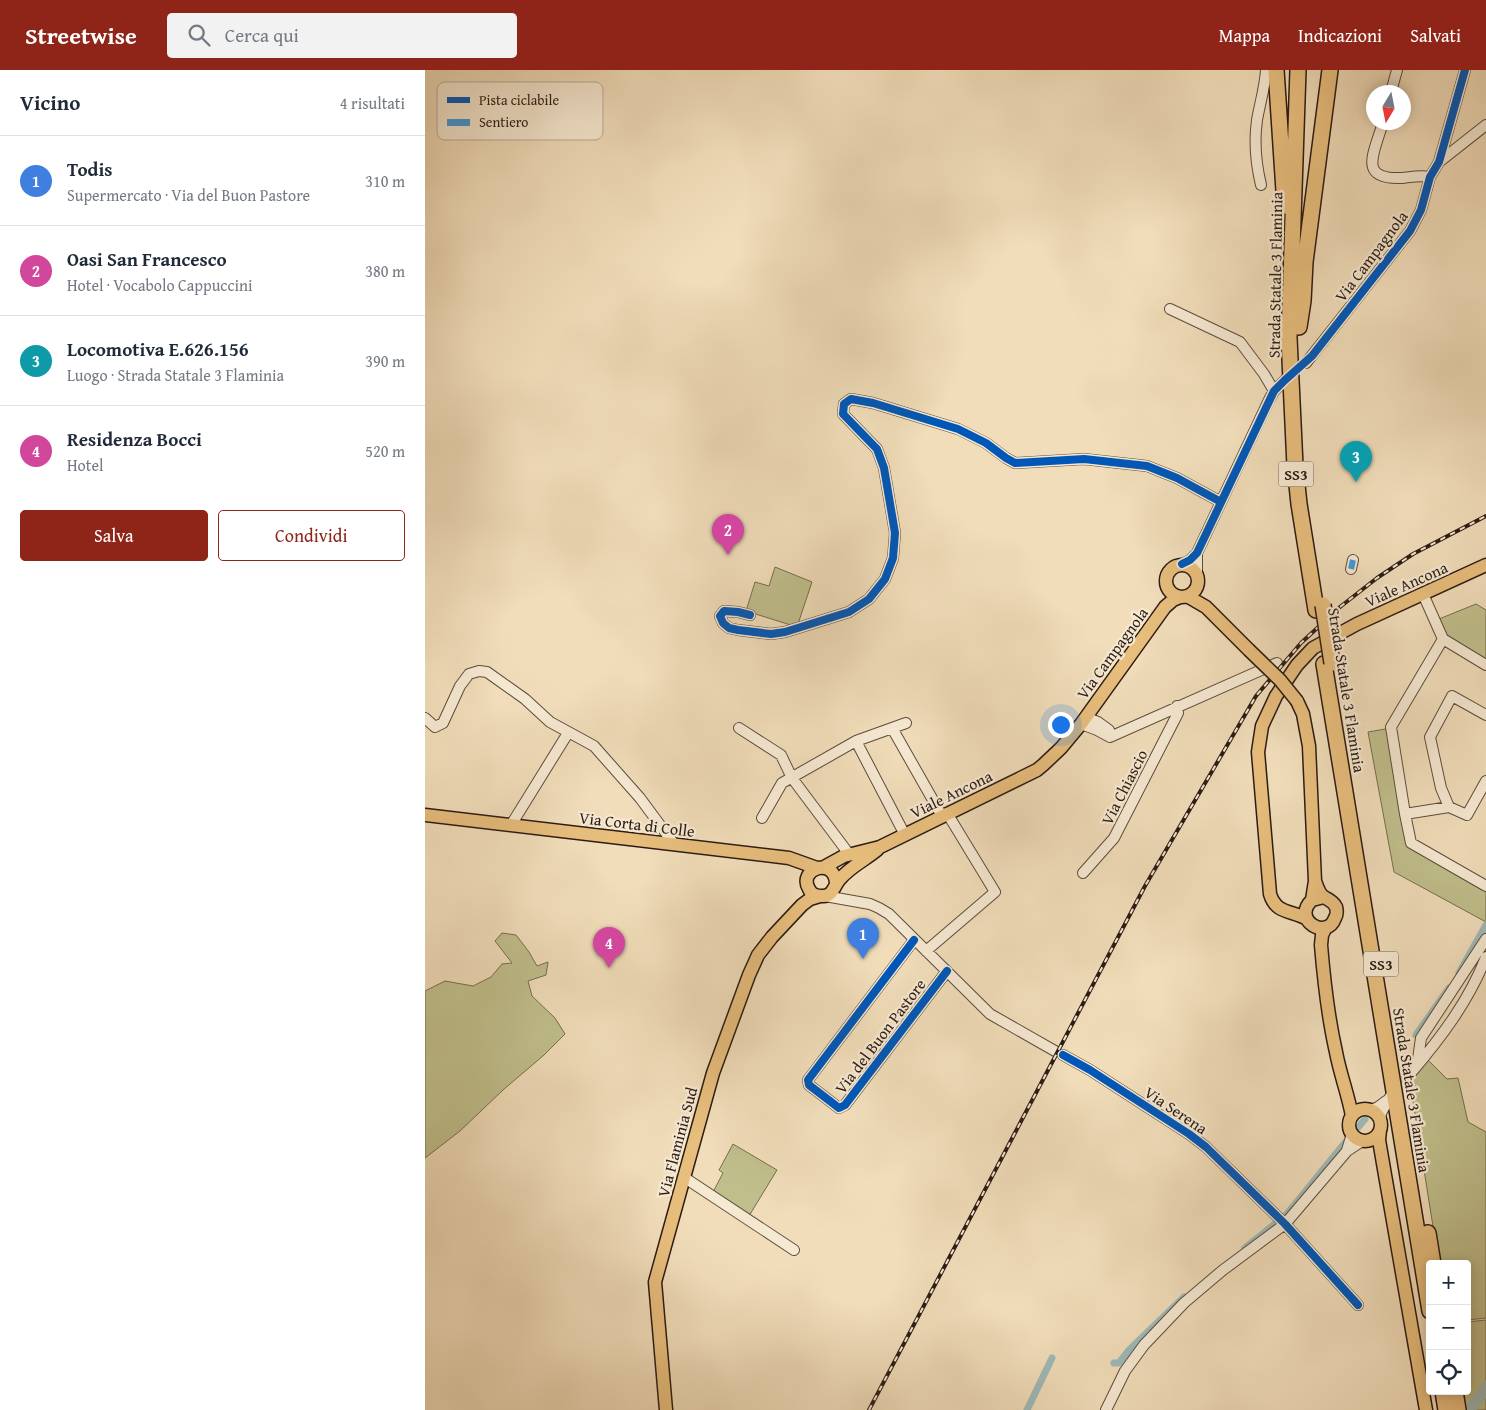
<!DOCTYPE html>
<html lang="it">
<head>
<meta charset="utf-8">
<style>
	:root { --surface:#fff; --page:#f2f2f3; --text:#1f2937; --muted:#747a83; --line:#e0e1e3; --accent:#8f2418 }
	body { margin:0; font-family:"Gentium Book Plus",serif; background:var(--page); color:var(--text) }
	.controls { position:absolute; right:15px; bottom:15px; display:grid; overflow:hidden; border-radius:5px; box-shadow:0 2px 12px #0003 }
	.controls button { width:45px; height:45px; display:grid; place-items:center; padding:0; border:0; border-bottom:1px solid var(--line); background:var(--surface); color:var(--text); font:25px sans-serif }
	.compass { position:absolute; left:941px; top:15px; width:45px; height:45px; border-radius:50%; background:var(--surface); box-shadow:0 2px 12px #0003; rotate:190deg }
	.you { position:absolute; left:635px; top:654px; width:18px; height:18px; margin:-12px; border:4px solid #fff; border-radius:50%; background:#1a73e8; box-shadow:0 0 0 8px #1a73e833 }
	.badge { display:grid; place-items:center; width:32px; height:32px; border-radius:50%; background:var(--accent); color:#fff; font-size:16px; font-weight:700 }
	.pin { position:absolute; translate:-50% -41px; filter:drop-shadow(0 1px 2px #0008) }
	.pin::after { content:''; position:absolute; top:26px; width:18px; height:15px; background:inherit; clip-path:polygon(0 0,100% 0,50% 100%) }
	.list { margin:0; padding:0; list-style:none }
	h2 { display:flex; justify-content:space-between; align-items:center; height:65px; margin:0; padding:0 20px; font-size:21px }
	h2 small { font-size:16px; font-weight:400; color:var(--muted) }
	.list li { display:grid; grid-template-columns:32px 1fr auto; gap:15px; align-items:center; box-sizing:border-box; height:90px; padding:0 20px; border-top:1px solid var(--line) }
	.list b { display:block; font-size:19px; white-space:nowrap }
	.list p { margin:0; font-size:16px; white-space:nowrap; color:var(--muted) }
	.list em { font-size:16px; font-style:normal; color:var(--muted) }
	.actions { display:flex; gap:10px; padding:15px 20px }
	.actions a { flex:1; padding:11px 0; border:1px solid var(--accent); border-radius:5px; text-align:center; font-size:18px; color:var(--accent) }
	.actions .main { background:var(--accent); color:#fff }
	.icon { flex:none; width:28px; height:28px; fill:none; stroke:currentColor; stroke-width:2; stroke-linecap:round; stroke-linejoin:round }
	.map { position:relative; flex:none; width:1061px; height:1340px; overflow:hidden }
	header { display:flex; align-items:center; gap:30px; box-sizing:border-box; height:70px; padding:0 25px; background:var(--accent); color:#fff }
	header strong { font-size:24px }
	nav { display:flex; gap:28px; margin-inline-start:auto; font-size:18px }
	.search { width:350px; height:45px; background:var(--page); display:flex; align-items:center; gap:12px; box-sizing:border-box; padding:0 18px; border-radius:5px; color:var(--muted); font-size:19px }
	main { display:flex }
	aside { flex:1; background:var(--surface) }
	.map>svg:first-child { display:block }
</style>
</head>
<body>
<header>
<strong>Streetwise</strong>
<div class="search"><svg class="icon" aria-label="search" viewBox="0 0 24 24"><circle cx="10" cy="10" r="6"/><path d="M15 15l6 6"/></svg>Cerca qui</div>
<nav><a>Mappa</a><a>Indicazioni</a><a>Salvati</a></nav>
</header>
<main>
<aside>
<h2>Vicino<small>4 risultati</small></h2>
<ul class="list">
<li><span class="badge" style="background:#3f7fe0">1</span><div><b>Todis</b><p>Supermercato · Via del Buon Pastore</p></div><em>310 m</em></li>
<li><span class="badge" style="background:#d1479c">2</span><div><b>Oasi San Francesco</b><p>Hotel · Vocabolo Cappuccini</p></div><em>380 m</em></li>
<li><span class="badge" style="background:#0f9aa8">3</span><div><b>Locomotiva E.626.156</b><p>Luogo · Strada Statale 3 Flaminia</p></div><em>390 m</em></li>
<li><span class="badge" style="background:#d1479c">4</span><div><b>Residenza Bocci</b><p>Hotel</p></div><em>520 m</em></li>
</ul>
<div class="actions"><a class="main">Salva</a><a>Condividi</a></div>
</aside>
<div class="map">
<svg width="1061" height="1340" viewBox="0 0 1061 1340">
	<rect width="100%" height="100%" fill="#f1ddba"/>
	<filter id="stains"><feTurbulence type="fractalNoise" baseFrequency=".004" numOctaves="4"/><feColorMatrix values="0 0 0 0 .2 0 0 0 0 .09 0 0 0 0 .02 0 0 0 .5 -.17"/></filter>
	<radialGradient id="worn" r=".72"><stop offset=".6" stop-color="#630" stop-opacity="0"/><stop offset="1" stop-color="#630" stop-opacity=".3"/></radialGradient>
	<path fill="#c0bf8c" stroke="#766d50" d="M350,497L387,512L372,557L321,541L330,512L344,516Z
		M1051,534L1061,540V592L1023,567L1014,549Z
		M966,658L985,774L1061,817V852L969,802L943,662Z
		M77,863L91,865L104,882L112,896L123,892L121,905L103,911L107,926L130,948L140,964L119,985L78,1020L35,1061L0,1088V921L20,911L48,916L66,907L77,894L87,893L70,871Z
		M1002,989L1022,1009L1033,1008L1043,1052L1061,1062V1248L1042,1250V1194H1014L985,1012Z
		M308,1074L352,1100L324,1146L288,1122L298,1103L294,1100Z
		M1061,1250V1340H1039L1036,1321H1042V1252Z"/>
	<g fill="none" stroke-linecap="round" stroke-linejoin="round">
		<path stroke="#9ebab9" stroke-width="7" d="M1034,903L1061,855
			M991,965L1024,918
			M930,1061L940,1049
			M820,1178L862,1144L923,1069
			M689,1293H694L704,1280L759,1227
			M602,1340L627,1288"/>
		<path stroke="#9ebab9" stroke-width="11" d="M1045,1340L1056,1326L1061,1316"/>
		<path stroke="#c9b699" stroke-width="10" stroke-dasharray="10 5" stroke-linecap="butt" d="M967,1024L985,1004"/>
		<defs>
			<path id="minor" d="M966,22L972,0
				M958,52C950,82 931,110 977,108C986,107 996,105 1005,107
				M1014,92L1061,55
				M836,115C831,94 829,71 832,50C835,33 840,17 841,0
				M745,239L815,272L839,304L849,321
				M881,293L985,161L996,140L1005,107L1014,92L1040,0
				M772,483V504
				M757,494L765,490L772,483L844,330L849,321L860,310
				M926,499L928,490
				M998,524L1018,569L966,657L980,744L986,773L1061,816
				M325,545L313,542L299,541L295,546L298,553L304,558L313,560L346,564L360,562L424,542L444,529L460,509L468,488L470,463L459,398L452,379L418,344L419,334L426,329L448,333L533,359L561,373L581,388L590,393L659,389L722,396L752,408L796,432
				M1018,569L1061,595
				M1061,645L1027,626L1005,667L1016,718L1024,737L1042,745L1061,711
				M661,647L673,652L684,660
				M0,648L10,657L18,653L35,616L44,604L54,601L62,602L100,629L125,652L169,676L215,728L249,774
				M656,654L672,660L685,667L852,593
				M314,658L356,685L367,708L424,784
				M467,658L517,746
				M431,671L480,765
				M980,744L1024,737
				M337,748L357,713L431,671L481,653
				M86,755L143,663
				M658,803L689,768L753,643L752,636
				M400,826L445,834L454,838L464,844L565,944L630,981
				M489,870L383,1010L384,1015L414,1038L420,1035L522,901
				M501,881L570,822L522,743
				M638,985L665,1000L764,1064L781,1077L860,1154L933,1235
				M992,996L996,968L1061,869
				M985,1004C1015,969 1044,931 1061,887
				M946,1040L953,1037L961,1031
				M955,1051L956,1043L965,1027
				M922,1080L927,1064
				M260,1108L369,1180
				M681,1340L700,1301L719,1275L759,1233L798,1200L860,1154L922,1081L937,1071"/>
			<path id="major" d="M741 511a16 16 0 1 1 32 0a16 16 0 1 1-32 0Z
				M762,526L781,537L824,580
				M872,631L878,644L884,676L890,811L887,830
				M0,745L364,788L392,798
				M399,797L419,786L455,777L612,700L618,695L636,678L656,654L740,537L748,530L755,527
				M890,811C892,816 894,824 899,827C904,830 908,831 911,837C912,841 912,845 910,848C902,871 866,850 887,830L899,827
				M411,813C409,786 372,799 384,819C386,824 391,826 397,826C408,827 409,815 415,809C425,797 440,790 452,780
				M882,849C866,840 851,844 845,824L833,682L837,656L851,626L872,595L888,578L932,554L1061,495
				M901,857L897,865L896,875C899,911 903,947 911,982C915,1004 923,1024 927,1046
				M924 1055a16 16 0 1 1 32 0a16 16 0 1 1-32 0Z
				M955,1060L954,1070L960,1105L1001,1340
				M241,1340L230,1212L288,1003L324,905L333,885L347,867L377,835L385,829L395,826"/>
			<path id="highway" d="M851,0L860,136
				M873,0L864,268L870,396L874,434L891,540
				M874,257L878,231L880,192L905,0
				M899,594L1005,1241
				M1003,1163L1008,1194
				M1018,1321L1021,1340
				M1030,1321L1033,1340"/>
		</defs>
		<use href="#minor" stroke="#5c4c3e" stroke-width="12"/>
		<use href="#major" stroke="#2b1b14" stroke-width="15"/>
		<use href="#highway" stroke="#2b1b14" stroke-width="18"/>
		<use href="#minor" stroke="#f6e9d2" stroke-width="10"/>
		<use href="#major" stroke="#e8be7d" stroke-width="12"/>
		<use href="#highway" stroke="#e8be7d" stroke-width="15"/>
		<defs>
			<path id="rail" d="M444,1340L720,816L831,626L876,573L915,537L952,508L988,484L1061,446"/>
		</defs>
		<use href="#rail" stroke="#2b1b14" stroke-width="4"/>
		<use href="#rail" stroke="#f6e9d2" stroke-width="2" stroke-dasharray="5.5" stroke-linecap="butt"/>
		<defs>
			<path id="major-bridge" d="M824,580L855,610L872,631"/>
			<path id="highway-bridge" d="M898,535L907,593"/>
		</defs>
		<use href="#major-bridge" stroke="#2b1b14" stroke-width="15" stroke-linecap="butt"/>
		<use href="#highway-bridge" stroke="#2b1b14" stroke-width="18" stroke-linecap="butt"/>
		<use href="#major-bridge" stroke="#e8be7d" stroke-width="12"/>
		<use href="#highway-bridge" stroke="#e8be7d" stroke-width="15"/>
		<path stroke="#3d9bde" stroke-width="6" stroke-dasharray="12 6" stroke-linecap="butt" d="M926,499L928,490"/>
		<defs>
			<path id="cycleway" d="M757,494L765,490L772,483L849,321L860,310L887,286L985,161L996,140L1005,107L1014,92L1040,0
				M325,545L313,542L299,541L295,546L298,553L304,558L313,560L346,564L360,562L424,542L444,529L460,509L468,488L470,463L459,398L452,379L418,344L419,334L426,329L448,333L533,359L561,373L581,388L590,393L659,389L722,396L752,408L796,432
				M489,870L383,1010L384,1015L414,1038L420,1035L522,901
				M638,985L665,1000L764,1064L781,1077L860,1154L933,1235"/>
		</defs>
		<use href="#cycleway" stroke="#f6e9d2" stroke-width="11"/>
		<use href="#cycleway" stroke="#0057b8" stroke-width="8"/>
	</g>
	<g text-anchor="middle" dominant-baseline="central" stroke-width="4.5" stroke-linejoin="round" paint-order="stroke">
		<g fill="#f6e9d2" stroke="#68594d" stroke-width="1">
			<rect x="853.5" y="391.5" width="35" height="25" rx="4"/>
			<rect x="938.5" y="881.5" width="35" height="25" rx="4"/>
		</g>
		<g font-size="15" font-weight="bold" fill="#2b1b14">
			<text x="871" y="404">SS3</text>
			<text x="956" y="894">SS3</text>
		</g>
		<g font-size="16" fill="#2b1b14" stroke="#f6e9d2">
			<text transform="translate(946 186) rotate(-53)">Via Campagnola</text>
			<text transform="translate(850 205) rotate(-89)">Strada Statale 3 Flaminia</text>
			<text transform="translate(981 514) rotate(-24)">Viale Ancona</text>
			<text transform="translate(687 583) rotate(-54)">Via Campagnola</text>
			<text transform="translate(922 620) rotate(81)">Strada Statale 3 Flaminia</text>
			<text transform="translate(699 717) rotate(-63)">Via Chiascio</text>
			<text transform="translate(526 724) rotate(-26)">Viale Ancona</text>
			<text transform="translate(212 754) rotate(7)">Via Corta di Colle</text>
			<text transform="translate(455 966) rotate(-53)">Via del Buon Pastore</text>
			<text transform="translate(987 1020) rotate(81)">Strada Statale 3 Flaminia</text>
			<text transform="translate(751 1040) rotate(34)">Via Serena</text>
			<text transform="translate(252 1072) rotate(-75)">Via Flaminia Sud</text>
		</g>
	</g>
	<rect x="12" y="12" width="166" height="58" rx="8" fill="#f6e9d2" stroke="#b9ab99" stroke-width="1"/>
	<rect x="22" y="27" width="23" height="6" fill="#0057b8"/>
	<rect x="22" y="49" width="23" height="7" fill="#3d9bde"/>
	<g font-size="14" fill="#2b1b14">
		<text x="54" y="35">Pista ciclabile</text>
		<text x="54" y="57">Sentiero</text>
	</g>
	<rect width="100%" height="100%" filter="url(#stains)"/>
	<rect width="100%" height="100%" fill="url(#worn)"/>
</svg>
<div class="controls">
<button>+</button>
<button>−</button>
<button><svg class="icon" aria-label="locate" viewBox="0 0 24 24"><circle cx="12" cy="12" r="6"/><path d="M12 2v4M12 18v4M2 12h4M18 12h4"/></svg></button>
</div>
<svg class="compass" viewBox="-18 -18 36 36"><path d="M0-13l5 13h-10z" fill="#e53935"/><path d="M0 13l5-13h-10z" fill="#747a83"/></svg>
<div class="you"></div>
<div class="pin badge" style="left:438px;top:889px;background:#3f7fe0">1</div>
<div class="pin badge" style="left:303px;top:485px;background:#d1479c">2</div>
<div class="pin badge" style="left:931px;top:412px;background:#0f9aa8">3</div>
<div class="pin badge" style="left:184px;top:898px;background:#d1479c">4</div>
</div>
</main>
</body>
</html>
